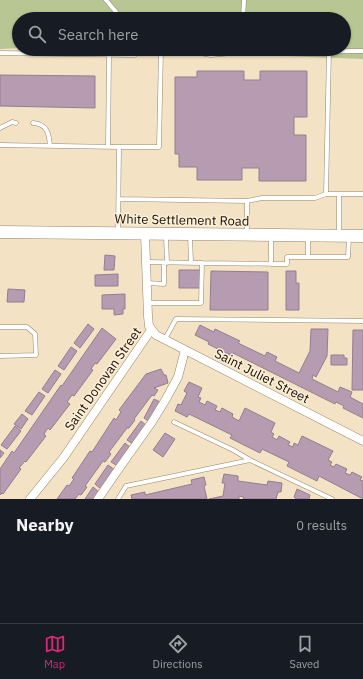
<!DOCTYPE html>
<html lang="en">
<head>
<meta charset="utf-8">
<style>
	:root { --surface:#171b24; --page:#242831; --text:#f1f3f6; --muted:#9ea1a6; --line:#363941; --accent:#db2777 }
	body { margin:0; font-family:"IBM Plex Sans",sans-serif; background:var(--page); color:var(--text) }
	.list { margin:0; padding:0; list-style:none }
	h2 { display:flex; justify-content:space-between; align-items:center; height:52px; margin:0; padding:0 16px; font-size:17px }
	h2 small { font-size:13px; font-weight:400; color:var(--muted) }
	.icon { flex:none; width:22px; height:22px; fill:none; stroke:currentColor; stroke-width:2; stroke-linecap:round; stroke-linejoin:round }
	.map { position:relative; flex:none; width:363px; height:499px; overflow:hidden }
	.search { position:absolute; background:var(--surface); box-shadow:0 1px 3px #0004; left:12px; right:12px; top:12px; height:44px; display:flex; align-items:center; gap:10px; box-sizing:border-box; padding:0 14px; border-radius:22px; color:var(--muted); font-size:15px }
	.sheet { height:124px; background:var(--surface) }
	nav { display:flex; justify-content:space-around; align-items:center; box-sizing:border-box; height:56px; border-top:1px solid var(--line); background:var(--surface); font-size:11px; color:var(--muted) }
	nav a { display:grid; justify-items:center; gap:2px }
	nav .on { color:var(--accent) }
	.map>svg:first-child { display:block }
</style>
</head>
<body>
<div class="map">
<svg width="363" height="499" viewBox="0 0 363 499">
	<rect width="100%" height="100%" fill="#f3e2c3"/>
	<path fill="#b8c693" d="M0,0H363V59L99,49H344V19H19V48L0,49Z"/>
	<path fill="#b69bb1" stroke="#967c91" d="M197,71H244V80H260V71H307V117H294V135H306V181H259V168H242V180H197V167H179V154H175V77H197Z
		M0,75L95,76V108L0,106Z
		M105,255L115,256L114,270H104Z
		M179,270H200V288H179Z
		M211,271L268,272V310H210Z
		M286,271H296V283H299V310H286Z
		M118,274V286H95V275Z
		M8,289L25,290L24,302H7Z
		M125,294V309H123V314L114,315V309H102V295Z
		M88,324L94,329L80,348L74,343Z
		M200,325L214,332L215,329L240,341L238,343L265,356L267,352L277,357L275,361L299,373L310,351L311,329H328L327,356L316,377L313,375L312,379L338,392L340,387L352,392L350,397L363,404V418L343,408L344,406L336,402L335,404L233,353L232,356L208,344L209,342L195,335Z
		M102,328L116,339L97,364L95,363L91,369L93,370L74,396L72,395L67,402L70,404L50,430L48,428L44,434L46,436L26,462L25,461L19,468L21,469L3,494L2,493L0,495V469L12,451L14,453L61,385L62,386Z
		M353,330H363V390H352Z
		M71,347L77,351L64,370L58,366Z
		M331,355H344V358H347V365H331Z
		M161,369L164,375H166L168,383L154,388L158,390L154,396L152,395L134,419L135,420L129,428H127L109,452L111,454L105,462L103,461L85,486L87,487L81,495L79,494L75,499H57L67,485L69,486L74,479L72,478L90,451L92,452L114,418L116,420L121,412L119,410L146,374Z
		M55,370L61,374L48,393L42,389Z
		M189,382L202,388L198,397L201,398L199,402L205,405L207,401L217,406L215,410L220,412L222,408L233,414L232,417L239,421L245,408L275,423L271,432L274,434L272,437L277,440L279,436L290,442L288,445L293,447L294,443L298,445L302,436L333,451L328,460L332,462L330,465L334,467L336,464L347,469L345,473L350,475L352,472L362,477L360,480L363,481V499L319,476L317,481L287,466L289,462L262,449L260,453L230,438L232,435L189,414L187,417L175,411L178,404L181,405L187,393L184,391Z
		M39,392L45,396L32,415L25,411Z
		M154,399L160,402L150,422L144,418Z
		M22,414L28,419L21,429L14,424Z
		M141,421L147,426L133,444L127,440Z
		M15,426L21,431L7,449L1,445Z
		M165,433L175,439L163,457L153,450Z
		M125,443L131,448L118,466L111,462Z
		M0,450L4,453L0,458Z
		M108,465L115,470L101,489L95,484Z
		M224,474L238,476V481L267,485L268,481L282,483L281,492H278L276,499H243L244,497L239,496V499H209L223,496L225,483H222Z
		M204,477L206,485L204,486L207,499H132L131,495L145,492V495L192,484L191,480Z
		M93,487L99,492L94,499H85Z
		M297,489L310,495L309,499H296L294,497Z"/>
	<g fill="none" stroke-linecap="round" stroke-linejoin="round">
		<defs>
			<path id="lane" d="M106,0L122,19
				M243,19L244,0
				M178,49L211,55L241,52L242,49
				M329,51L326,194H363
				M241,52L363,51
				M0,53L135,55V49
				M33,123C47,124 49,133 50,146
				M0,128L12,122L16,123
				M0,145L119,147
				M108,147L109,54
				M119,199L247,201L262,198H315L326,194
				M247,201V233
				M118,233L119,147H159L161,49
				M339,233V194
				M166,236L167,263
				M190,236L191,263
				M271,237V264
				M308,238V257
				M146,262L202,263
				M147,283L164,284V263
				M147,303H201L202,263L287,264V257H348L349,238
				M0,327H27L35,334L36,355L0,356
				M165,339L176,319L363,321
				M174,422L233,450L250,460
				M118,499L126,486L250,460L332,499"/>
			<path id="street" d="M145,234L148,316L149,326L156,335L363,441
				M30,499L64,457L151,330
				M98,499L120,467L152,422L166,399L178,377L185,350"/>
			<path id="secondary" d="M0,232L363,236"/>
		</defs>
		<use href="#lane" stroke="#96876b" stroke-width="5"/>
		<use href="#street" stroke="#96876b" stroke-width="9"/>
		<use href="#secondary" stroke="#96876b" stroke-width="13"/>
		<use href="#lane" stroke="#fff" stroke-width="4"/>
		<use href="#street" stroke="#fff" stroke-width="8"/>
		<use href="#secondary" stroke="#fff" stroke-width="12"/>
	</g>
	<g text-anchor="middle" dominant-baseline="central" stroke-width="3" stroke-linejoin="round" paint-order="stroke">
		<g font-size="13" fill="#161006" stroke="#fdefd7">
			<text transform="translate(182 220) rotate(1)">White Settlement Road</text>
			<text transform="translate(262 376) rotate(27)">Saint Juliet Street</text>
			<text transform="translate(103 379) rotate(-55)">Saint Donovan Street</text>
		</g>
	</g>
</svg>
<div class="search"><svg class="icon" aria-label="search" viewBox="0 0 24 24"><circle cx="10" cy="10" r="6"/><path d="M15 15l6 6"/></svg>Search here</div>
</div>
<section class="sheet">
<h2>Nearby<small>0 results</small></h2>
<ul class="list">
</ul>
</section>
<nav>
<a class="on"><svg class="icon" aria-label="map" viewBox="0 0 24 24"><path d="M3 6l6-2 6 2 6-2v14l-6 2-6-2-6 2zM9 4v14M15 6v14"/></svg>Map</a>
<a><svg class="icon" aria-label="directions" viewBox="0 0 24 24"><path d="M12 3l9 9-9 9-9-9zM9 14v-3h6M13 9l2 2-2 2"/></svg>Directions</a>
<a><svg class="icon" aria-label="saved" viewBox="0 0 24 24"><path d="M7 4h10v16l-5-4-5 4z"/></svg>Saved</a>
</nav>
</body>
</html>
